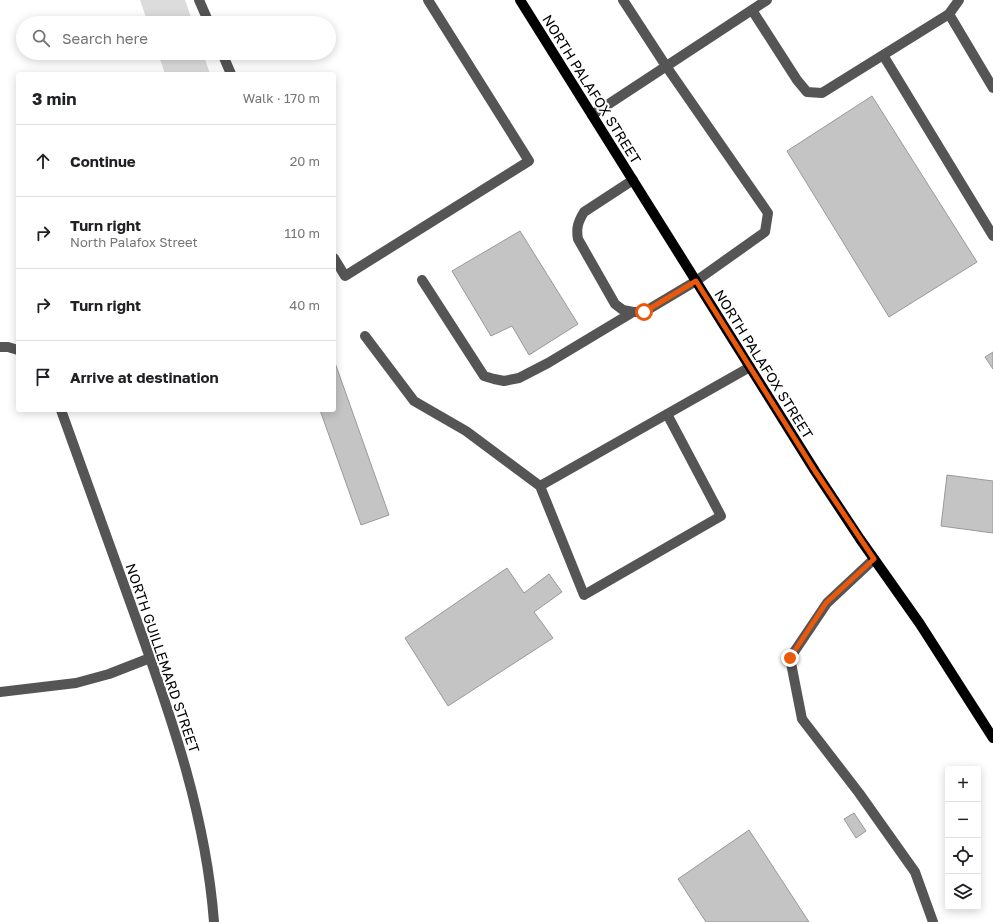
<!DOCTYPE html>
<html lang="en">
<head>
<meta charset="utf-8">
<style>
	:root { --surface:#fff; --page:#f2f2f2; --text:#202124; --muted:#757577; --line:#e0e0e0 }
	body { margin:0; font-family:"Golos Text",sans-serif; background:var(--page); color:var(--text) }
	.controls { position:absolute; right:12px; bottom:12px; display:grid; overflow:hidden; border-radius:4px; box-shadow:0 2px 10px #0003 }
	.controls button { width:36px; height:36px; display:grid; place-items:center; padding:0; border:0; border-bottom:1px solid var(--line); background:var(--surface); color:var(--text); font:20px sans-serif }
	.stop { position:absolute; width:12px; height:12px; margin:-9px; border:3px solid #ea580c; border-radius:50%; background:#fff }
	.stop.end { background:#ea580c; border-color:#fff; box-shadow:0 1px 4px #0008 }
	.list { margin:0; padding:0; list-style:none }
	h2 { display:flex; justify-content:space-between; align-items:center; height:52px; margin:0; padding:0 16px; font-size:17px }
	h2 small { font-size:13px; font-weight:400; color:var(--muted) }
	.list li { display:grid; grid-template-columns:26px 1fr auto; gap:12px; align-items:center; box-sizing:border-box; height:72px; padding:0 16px; border-top:1px solid var(--line) }
	.list b { display:block; font-size:15px; white-space:nowrap }
	.list p { margin:0; font-size:13px; white-space:nowrap; color:var(--muted) }
	.list em { font-size:13px; font-style:normal; color:var(--muted) }
	.icon { flex:none; width:22px; height:22px; fill:none; stroke:currentColor; stroke-width:2; stroke-linecap:round; stroke-linejoin:round }
	.map { position:relative; flex:none; width:993px; height:922px; overflow:hidden }
	.search { position:absolute; background:var(--surface); box-shadow:0 2px 10px #0003; left:16px; top:16px; width:320px; height:44px; display:flex; align-items:center; gap:10px; box-sizing:border-box; padding:0 14px; border-radius:22px; color:var(--muted); font-size:15px }
	.panel { position:absolute; background:var(--surface); box-shadow:0 2px 10px #0003; left:16px; top:72px; width:320px; height:340px; border-radius:4px }
	.map>svg:first-child { display:block }
</style>
</head>
<body>
<div class="map">
<svg width="993" height="922" viewBox="0 0 993 922">
	<rect width="100%" height="100%" fill="#fff"/>
	<path fill="#dcdcdc" d="M140,0H185L193,23H148Z
		M158,53H203L210,74H165Z"/>
	<path fill="#c4c4c4" stroke="#999" d="M872,96L977,262L889,317L787,151Z
		M520,231L578,324L529,355L512,326L491,336L452,271Z
		M993,352V369L985,357Z
		M334,360L389,515L361,525L320,410H334Z
		M947,475L993,481V533L941,526Z
		M507,568L524,593L549,574L562,592L534,612L553,638L448,706L405,638Z
		M854,813L866,831L856,838L844,819Z
		M749,830L809,922H706L678,879Z"/>
	<g fill="none" stroke-linecap="round" stroke-linejoin="round">
		<path stroke="#555" stroke-width="10" d="M199,0L209,23
			M623,0L666,66L768,213L765,232L696,281L644,312H633L623,310L615,304L578,239C576,228 578,222 584,212L633,180
			M752,10L797,80L807,92L822,93L949,14L959,0
			M949,14L993,88
			M222,53L231,74
			M883,55L993,236
			M592,115L767,0
			M334,258L345,276L529,161L428,0
			M422,280L484,376L494,379L504,381L519,378L548,363L633,312
			M365,336L414,401L466,431L540,486L750,367
			M0,347H8L18,350
			M61,410C87,481 112,553 138,624C173,722 206,817 214,922
			M540,486L584,595L721,516L667,414
			M874,559L827,603L790,658L802,719L859,793L915,872L933,922
			M0,692L76,683L109,674L150,658"/>
		<path stroke="#000" stroke-width="10" d="M520,0L815,471L860,539L920,624L993,738"/>
	</g>
	<g fill="none" stroke-linecap="round" stroke-linejoin="round">
		<path stroke="#ea580c" stroke-width="5" d="M644,312L696,281L815,471L874,559L826,603L790,658"/>
	</g>
	<g text-anchor="middle" dominant-baseline="central" stroke-width="4" stroke-linejoin="round" paint-order="stroke">
		<g font-size="14" fill="#000" stroke="#fff">
			<text transform="translate(592 89) rotate(58)">NORTH PALAFOX STREET</text>
			<text transform="translate(764 364) rotate(58)">NORTH PALAFOX STREET</text>
			<text transform="translate(163 658) rotate(71)">NORTH GUILLEMARD STREET</text>
		</g>
	</g>
</svg>
<div class="controls">
<button>+</button>
<button>−</button>
<button><svg class="icon" aria-label="locate" viewBox="0 0 24 24"><circle cx="12" cy="12" r="6"/><path d="M12 2v4M12 18v4M2 12h4M18 12h4"/></svg></button>
<button><svg class="icon" aria-label="layers" viewBox="0 0 24 24"><path d="M12 4l9 5-9 5-9-5zM3 14l9 5 9-5"/></svg></button>
</div>
<div class="stop" style="left:644px;top:312px"></div>
<div class="stop end" style="left:790px;top:658px"></div>
<div class="search"><svg class="icon" aria-label="search" viewBox="0 0 24 24"><circle cx="10" cy="10" r="6"/><path d="M15 15l6 6"/></svg>Search here</div>
<section class="panel">
<h2>3 min<small>Walk · 170 m</small></h2>
<ul class="list">
<li><svg class="icon" aria-label="ahead" viewBox="0 0 24 24"><path d="M12 20V5M6 11l6-6 6 6"/></svg><div><b>Continue</b></div><em>20 m</em></li>
<li><svg class="icon" aria-label="right" viewBox="0 0 24 24"><path d="M7 20v-9h11M14 6l5 5-5 5"/></svg><div><b>Turn right</b><p>North Palafox Street</p></div><em>110 m</em></li>
<li><svg class="icon" aria-label="right" viewBox="0 0 24 24"><path d="M7 20v-9h11M14 6l5 5-5 5"/></svg><div><b>Turn right</b></div><em>40 m</em></li>
<li><svg class="icon" aria-label="arrive" viewBox="0 0 24 24"><path d="M6 21V4h12l-3 4 3 4H6"/></svg><div><b>Arrive at destination</b></div></li>
</ul>
</section>
</div>
</body>
</html>
